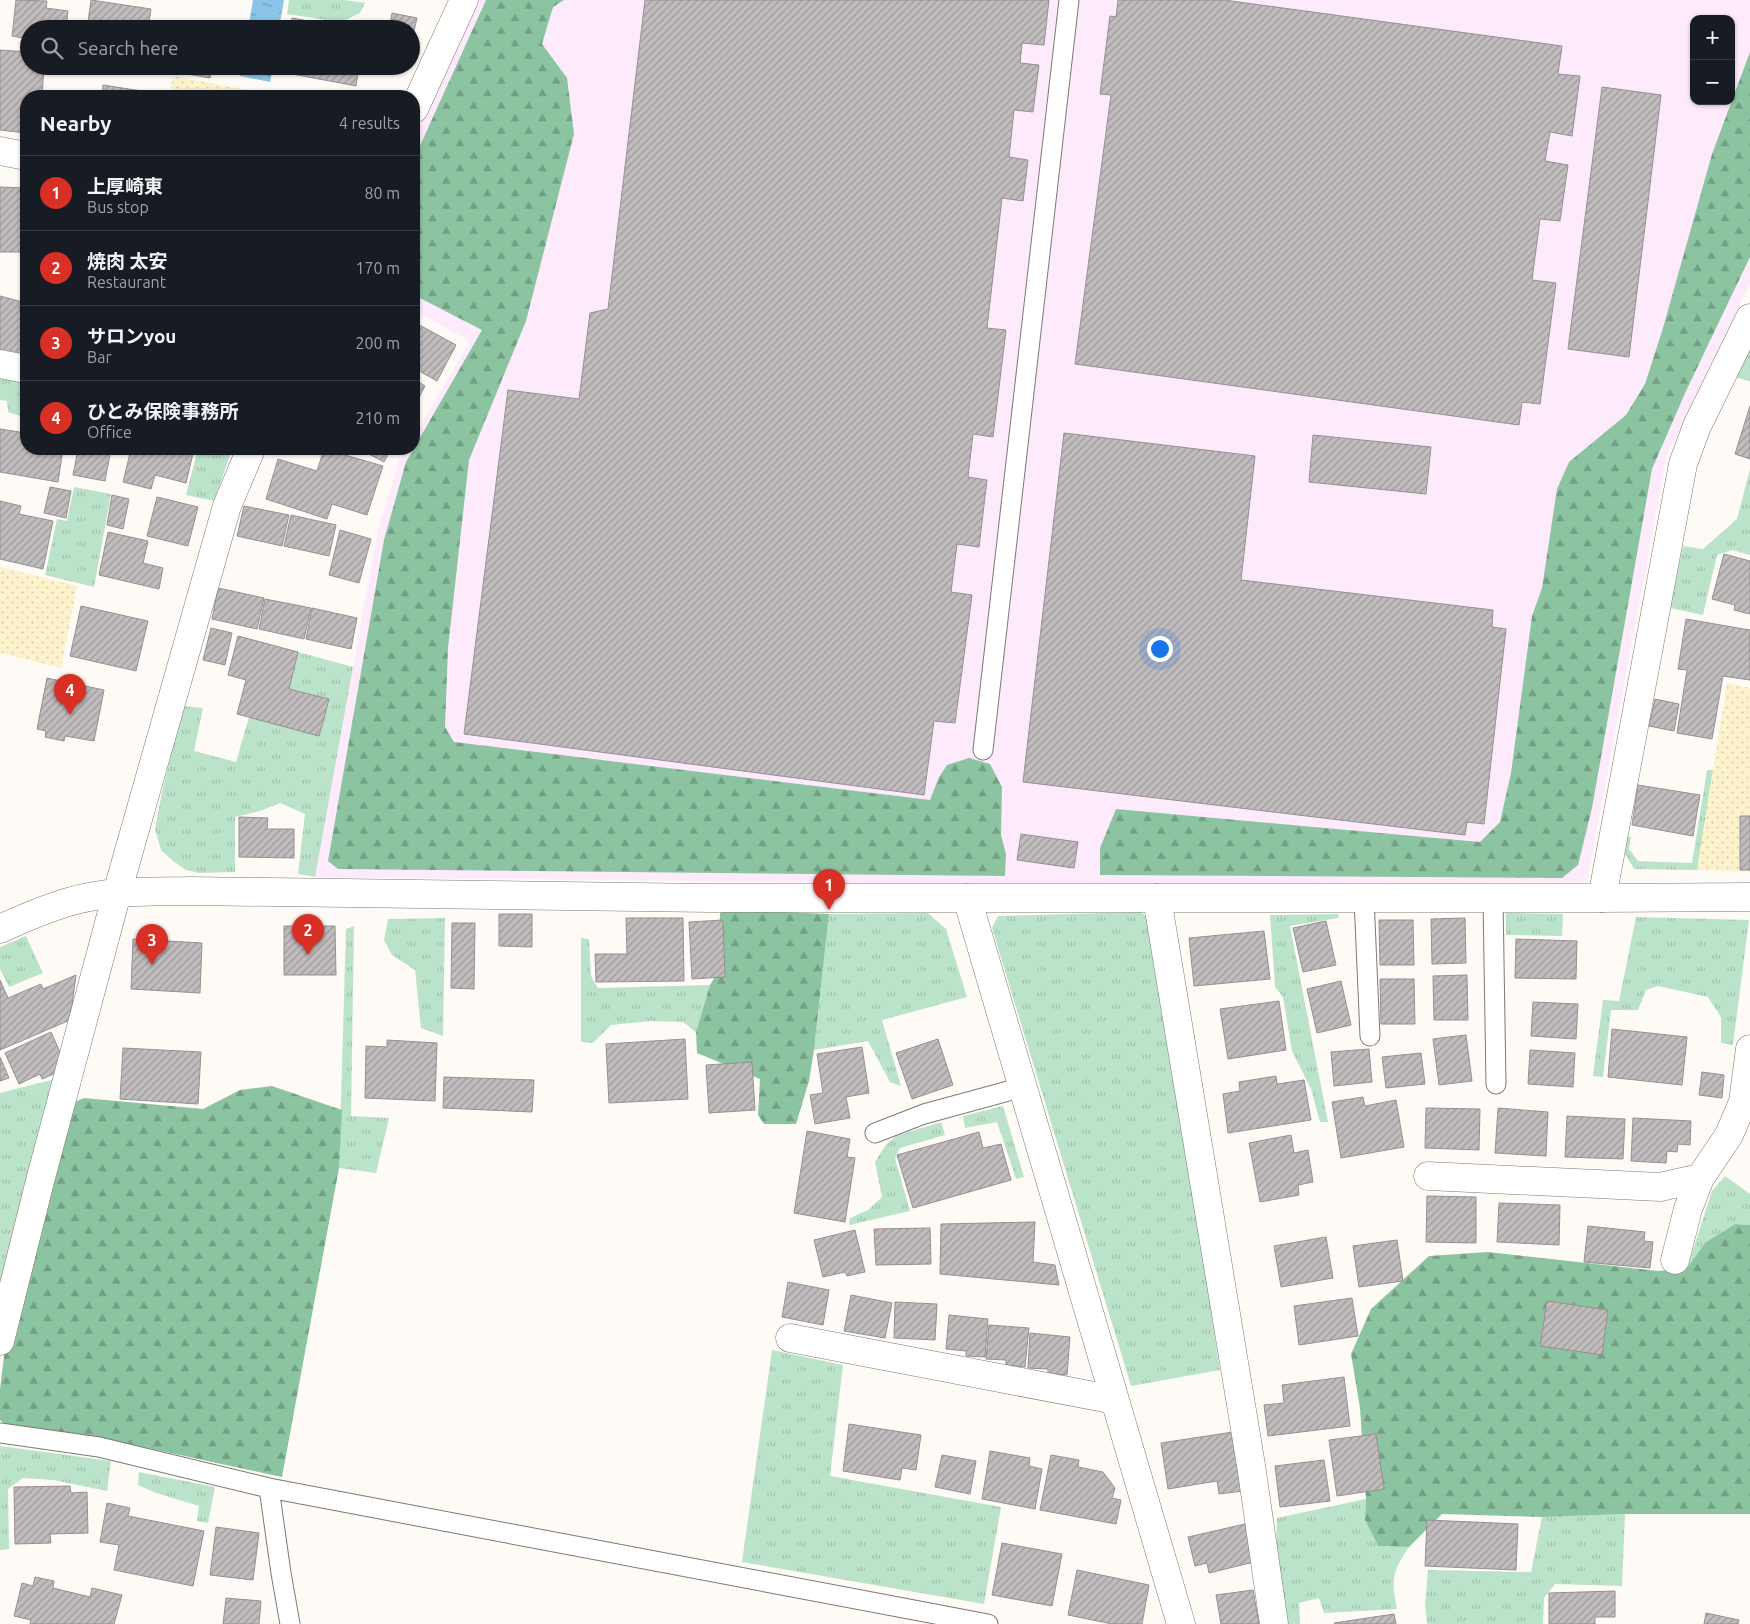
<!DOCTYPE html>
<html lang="en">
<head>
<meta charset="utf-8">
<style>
	:root { --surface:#171b24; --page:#20242c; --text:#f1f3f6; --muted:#9ea1a6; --line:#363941; --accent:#d93025 }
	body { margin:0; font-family:Ubuntu,"Noto Sans JP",sans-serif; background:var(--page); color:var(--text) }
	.controls { position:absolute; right:15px; top:15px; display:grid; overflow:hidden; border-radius:10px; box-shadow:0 1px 4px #0004 }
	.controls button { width:45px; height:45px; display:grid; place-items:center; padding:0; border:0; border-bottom:1px solid var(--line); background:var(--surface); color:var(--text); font:25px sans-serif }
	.you { position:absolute; left:1159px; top:648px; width:18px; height:18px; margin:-12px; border:4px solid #fff; border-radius:50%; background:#1a73e8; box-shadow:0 0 0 8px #1a73e833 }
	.badge { display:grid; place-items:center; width:32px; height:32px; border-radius:50%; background:var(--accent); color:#fff; font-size:16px; font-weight:700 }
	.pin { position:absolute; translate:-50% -41px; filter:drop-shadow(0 1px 2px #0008) }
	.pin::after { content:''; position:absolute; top:26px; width:18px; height:15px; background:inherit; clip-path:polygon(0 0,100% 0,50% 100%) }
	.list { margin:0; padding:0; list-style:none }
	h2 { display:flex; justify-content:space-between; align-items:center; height:65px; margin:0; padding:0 20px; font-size:21px }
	h2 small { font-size:16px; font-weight:400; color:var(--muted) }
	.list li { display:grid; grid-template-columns:32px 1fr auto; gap:15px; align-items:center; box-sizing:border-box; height:75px; padding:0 20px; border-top:1px solid var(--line) }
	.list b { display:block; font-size:19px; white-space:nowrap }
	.list p { margin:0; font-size:16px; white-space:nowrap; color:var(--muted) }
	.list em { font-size:16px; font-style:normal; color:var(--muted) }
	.icon { flex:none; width:28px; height:28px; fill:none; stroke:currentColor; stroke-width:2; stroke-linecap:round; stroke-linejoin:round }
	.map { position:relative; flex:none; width:1750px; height:1624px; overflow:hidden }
	.search { position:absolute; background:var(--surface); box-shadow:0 1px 4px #0004; left:20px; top:20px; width:400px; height:55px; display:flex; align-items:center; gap:12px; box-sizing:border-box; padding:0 18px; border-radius:28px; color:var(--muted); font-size:19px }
	.panel { position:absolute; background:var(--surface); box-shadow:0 1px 4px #0004; left:20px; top:90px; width:400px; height:365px; border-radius:20px }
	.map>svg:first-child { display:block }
</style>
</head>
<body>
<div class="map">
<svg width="1750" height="1624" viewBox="0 0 1750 1624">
	<defs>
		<pattern id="grass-tufts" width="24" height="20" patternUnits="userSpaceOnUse" patternTransform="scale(1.25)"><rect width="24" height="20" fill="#bbe3c9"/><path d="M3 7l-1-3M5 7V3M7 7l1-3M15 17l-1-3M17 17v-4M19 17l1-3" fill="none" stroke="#a1c3ad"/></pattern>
		<pattern id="forest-firs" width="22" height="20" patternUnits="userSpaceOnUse" patternTransform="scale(1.25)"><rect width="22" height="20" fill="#8cc4a1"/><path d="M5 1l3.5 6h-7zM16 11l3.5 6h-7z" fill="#73a084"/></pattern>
		<pattern id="sand-dots" width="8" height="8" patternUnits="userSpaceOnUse" patternTransform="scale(1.25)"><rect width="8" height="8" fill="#fcf2cc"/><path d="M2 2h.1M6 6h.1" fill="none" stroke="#d8d0b0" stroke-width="1.8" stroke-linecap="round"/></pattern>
		<pattern id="water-ripples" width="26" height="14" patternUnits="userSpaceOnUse" patternTransform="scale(1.25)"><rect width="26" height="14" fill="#8ac5e7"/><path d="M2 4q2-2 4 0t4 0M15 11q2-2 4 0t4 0" fill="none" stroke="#71a0bc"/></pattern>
		<pattern id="building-hatch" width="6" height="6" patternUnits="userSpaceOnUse" patternTransform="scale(1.25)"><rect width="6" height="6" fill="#c1bcbd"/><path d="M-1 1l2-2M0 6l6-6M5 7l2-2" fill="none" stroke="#9d999a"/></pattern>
	</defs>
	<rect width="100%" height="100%" fill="#fefbf7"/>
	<path fill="#fdebfc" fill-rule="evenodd" d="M476,0H1750V284L1667,455L1587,882L966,884L315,877L378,529L399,461L407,449H414V437L470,341L414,310V140ZM1694,19H1731V101H1694Z"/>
	<path fill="url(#grass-tufts)" d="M289,0H344L365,3L360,13L341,22L287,14Z
		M1750,339V381L1730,376Z
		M0,376L26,381V418L8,412L7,401L0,400Z
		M198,449H232L214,501L186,495Z
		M1750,469V555L1732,550L1717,555L1703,615L1670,608L1683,546L1703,549L1737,519Z
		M74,487L111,494L94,587L45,575L57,519L67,521Z
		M298,652L353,667L315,877L298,874L305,814L280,803L260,811L235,817V872L199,873L186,870L173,861L161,850L155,829L162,792L183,706L203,708L194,751L236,762L249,717L319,735L329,699L289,689Z
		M1707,770H1713L1697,870L1634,869L1623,850L1627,836L1631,837L1629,849L1638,861L1692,863Z
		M1141,912L1151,921L1220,1370L1131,1386L992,928L998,916Z
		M928,913L946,929L967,997L882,1020L901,1086L890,1082L868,1041L814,1050L829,914Z
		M1506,913L1563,914L1562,936L1506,935Z
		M1339,914L1338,918L1290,926L1328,1122H1320L1311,1089L1292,1051L1283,997L1275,987L1270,915Z
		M1636,917L1749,920L1733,1045L1721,1043V1017L1708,997L1658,986L1646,990L1638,1010H1611L1603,1077L1593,1076L1603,1000L1619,1001Z
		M445,918L443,1036L421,1028L415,970L392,955L384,940L388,919Z
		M354,926L351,1116L389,1118L376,1173L339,1168L346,929Z
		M26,936L43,973L9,987L0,969V947Z
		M581,938L589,939L591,976L598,988L710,985L696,1032L683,1022L651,1021L611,1025L593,1043L581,1042Z
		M55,1079L0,1289V1093Z
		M1003,1106L1024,1177L1016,1179L997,1122L965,1128L963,1116Z
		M941,1122L945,1135L900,1148L895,1158L910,1211L849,1225L850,1218L868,1210L882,1197L875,1162L885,1146L896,1136Z
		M1725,1176L1750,1194V1225L1735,1224L1706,1242L1687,1268L1712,1191Z
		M772,1350L843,1365L830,1476L1001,1507L984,1604L742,1562Z
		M0,1446L111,1461L107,1491L53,1480L23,1478L8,1489L9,1549L0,1550Z
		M139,1472L215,1487L208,1523L197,1521L199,1506L156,1493L138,1485Z
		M1366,1499L1365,1520L1378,1546L1409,1547C1392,1572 1391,1580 1397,1609L1324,1613L1319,1598L1299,1603L1300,1624H1286L1276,1550L1277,1518Z
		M1625,1514L1622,1586L1555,1584L1544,1598L1543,1624H1427L1425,1604L1428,1570L1531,1572L1542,1517Z"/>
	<path fill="url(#forest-firs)" d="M486,0H564L553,7L542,44L567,78L574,134L526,321L469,460L448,648L445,727L454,742L930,800L939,777L947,765L969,758L990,764L1002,787L1001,835L1006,854L1005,876L338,869L328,861L384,540L406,462L482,330L414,295V159Z
		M1750,52V257L1686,391L1652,469L1592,808L1578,865L1562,878L1100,875V848L1116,809L1480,842L1500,822L1511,773L1532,616L1542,588L1557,489L1569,462L1626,415L1645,384L1663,328L1712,154Z
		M727,910L829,914L814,1050L809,1081L796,1124H764L758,1115L760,1079L697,1053L696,1032L710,985L718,972L720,913Z
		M272,1086L342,1110L339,1168L282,1477L97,1437L8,1427L0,1420V1389L5,1348L70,1104L84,1098L203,1109L240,1090Z
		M1735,1224L1750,1225V1514H1625L1542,1517L1442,1514L1409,1547L1378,1546L1365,1520L1366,1499L1360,1408L1351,1354L1371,1309L1429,1256L1488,1252L1658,1271L1687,1268L1706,1242Z"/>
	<path fill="url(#sand-dots)" d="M173,76L280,96H170Z
		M0,567L77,586L61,668L0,653Z
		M1727,683L1750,688V872L1697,870Z"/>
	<path fill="url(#water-ripples)" d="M253,0H284L279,29H248Z
		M241,66H273L270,82L240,76Z"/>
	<path fill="url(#building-hatch)" stroke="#959091" d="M16,0L47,1L46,8L68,11L66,29H29V39L12,36Z
		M91,0L151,9L148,29H87Z
		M645,0H1049L1044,45L1022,43L1020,63L1039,65L1033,112L1014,110L1009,157L1028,160L1023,201L1002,198L987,328L1006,330L993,437L973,434L968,477L987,480L979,547L957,544L951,592L972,595L955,723L934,721L924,795L464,734L508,390L579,399L590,313L608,309Z
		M1118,0H1224L1562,46L1558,74L1580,76L1572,136L1550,132L1545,161L1568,165L1560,221L1540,219L1532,280L1556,283L1540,404L1522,402L1519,425L1075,364L1111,95L1100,94L1110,16L1116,17Z
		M392,13L417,18L413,35H411V29H389Z
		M292,18L352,29H290Z
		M172,26L189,29H171Z
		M0,50L29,52V66H44L42,96H26V133L0,130Z
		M165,66H225L223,73L211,71L210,78L165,70Z
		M283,66H359L356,86L282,72Z
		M103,85L161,94V96H102Z
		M1602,87L1661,95L1629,357L1568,349Z
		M0,187L26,188V252H0Z
		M0,296L22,302L19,308L26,310V358L0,351Z
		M414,322L456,345L437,381L414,368Z
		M414,379L425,386L414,407Z
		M1750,406V459L1735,454Z
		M0,429L26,433V449H63L58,482L0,472Z
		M1064,433L1255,456L1241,580L1493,610L1492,627L1506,629L1484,824L1467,822L1465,835L1023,782Z
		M1313,435L1431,447L1426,494L1309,482Z
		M78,449H111L105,481L73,475Z
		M131,449H194L186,483L155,475L151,489L123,482Z
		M324,449L383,466L367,515L332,504L327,519L266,499L278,459L317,471Z
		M359,449H391L384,462Z
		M50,487L71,491L66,518L44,513Z
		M112,495L129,499L123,529L107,525Z
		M157,497L198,507L188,546L147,536Z
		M0,501L21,506L19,514L53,521L43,569L0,559Z
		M244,506L289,515L282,546L237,536Z
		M291,515L336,525L329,556L284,546Z
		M340,530L371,539L359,583L329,575Z
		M108,532L148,541L143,563L163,568L159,589L99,575Z
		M1724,554L1750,561V614L1734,610L1735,605L1712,599Z
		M218,588L264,598L257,629L212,619Z
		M265,599L311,608L304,639L259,629Z
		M81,606L148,621L136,671L70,656Z
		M312,608L357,618L351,649L306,639Z
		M1686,619L1750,630V680L1723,676L1712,739L1677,733L1687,670L1678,669Z
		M211,628L232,633L225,665L203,660Z
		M238,636L298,652L289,689L329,699L319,736L237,714L246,680L228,675Z
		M47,678L104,690L94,741L65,736L64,741L45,737L46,731L37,729Z
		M1655,699L1679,704L1674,731L1649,726Z
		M1638,785L1700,795L1693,836L1632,825Z
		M1740,816H1750V870H1740Z
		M239,817L268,818L267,829H294V858L239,857Z
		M1021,834L1078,842L1074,868L1017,860Z
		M499,914H532V947L499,946Z
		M626,918H683L684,981L596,982L595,954H627Z
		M1465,918L1466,963L1432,964L1431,919Z
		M723,920L725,977L692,979L689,922Z
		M1379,920H1413L1414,965H1380Z
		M1326,921L1336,965L1303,972L1293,928Z
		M452,923H475L474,989L451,988Z
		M284,926H335L336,975H284Z
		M1264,931L1270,979L1194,986L1189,938Z
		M133,939L202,943L200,993L131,989Z
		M1516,939L1577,941L1576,979L1515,978Z
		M76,975L70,1020L0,1050V980L8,998L41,984L43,989Z
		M1467,975L1468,1020H1434L1433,976Z
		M1380,979H1414L1415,1024H1381Z
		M1341,981L1351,1025L1317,1033L1307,989Z
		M1279,1001L1286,1050L1228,1059L1220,1009Z
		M1533,1002L1578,1004L1576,1039L1531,1036Z
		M1612,1029L1687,1037L1682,1085L1608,1077Z
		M51,1032L63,1059L58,1072L42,1079L40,1074L19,1084L5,1053Z
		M1466,1035L1472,1081L1439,1085L1433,1039Z
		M685,1039L688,1099L609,1103L606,1044Z
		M938,1039L953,1085L912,1099L896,1053Z
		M387,1040L437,1043L435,1101L365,1098L366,1046L387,1047Z
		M862,1047L869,1093L846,1097L850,1118L815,1124L810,1095L823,1093L817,1054Z
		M123,1048L201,1052L198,1104L120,1099Z
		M1369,1049L1372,1082L1334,1086L1331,1052Z
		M1530,1050L1575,1053L1573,1087L1528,1084Z
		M1421,1053L1425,1084L1386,1088L1382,1057Z
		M0,1057L9,1078L0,1081Z
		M752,1062L755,1110L709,1113L706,1065Z
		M1702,1072L1724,1075L1722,1098L1699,1095Z
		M1276,1076L1277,1084L1304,1080L1311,1120L1228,1133L1223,1094L1240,1091L1239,1082Z
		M444,1077L534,1080L532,1112L443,1108Z
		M1363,1097L1365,1106L1396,1100L1404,1147L1341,1158L1332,1102Z
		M1426,1108L1480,1109L1479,1150L1425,1148Z
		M1498,1108L1548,1112L1546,1156L1495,1153Z
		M1567,1116L1625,1119L1623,1159L1565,1157Z
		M1633,1118L1691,1121L1690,1145L1678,1144L1677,1152L1667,1151L1666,1163L1631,1161Z
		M807,1131L850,1139L847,1157L855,1158L845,1222L794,1213Z
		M979,1132L983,1148L1001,1144L1011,1180L913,1208L897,1155Z
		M1291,1135L1294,1153L1308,1150L1313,1182L1298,1185L1299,1195L1260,1202L1249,1143Z
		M1427,1196L1476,1197V1243L1426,1242Z
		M1499,1203L1560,1205L1559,1245L1497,1242Z
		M1035,1222L1033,1262L1055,1265L1059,1285L940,1274L941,1224Z
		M1588,1226L1645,1232L1644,1241L1653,1242L1650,1268L1584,1262Z
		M930,1228L931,1264L876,1265L874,1229Z
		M855,1230L865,1272L847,1276L845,1272L823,1277L814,1240Z
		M1326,1237L1333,1278L1281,1287L1274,1246Z
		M1397,1240L1403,1281L1359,1287L1353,1246Z
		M788,1282L829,1290L823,1325L782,1317Z
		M851,1295L892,1303L885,1338L844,1331Z
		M1352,1298L1358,1336L1299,1345L1294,1306Z
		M1547,1301L1608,1310L1602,1355L1540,1346Z
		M895,1302L937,1304L935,1340L894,1338Z
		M949,1315L988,1319L985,1357L966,1356V1351L946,1349Z
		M989,1325L1029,1328L1025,1367L1006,1365V1360L986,1359Z
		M1030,1333L1070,1337L1067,1375L1048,1374V1369L1028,1368Z
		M1344,1377L1350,1426L1268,1436L1264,1405L1284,1403L1282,1385Z
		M849,1424L921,1435L916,1470L902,1468L900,1480L843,1471Z
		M1233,1432L1243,1491L1219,1494L1217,1481L1168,1489L1161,1443Z
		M1376,1434L1384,1489L1337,1496L1329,1440Z
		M990,1451L1030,1458L1029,1466L1042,1469L1035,1509L982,1499Z
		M942,1455L976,1461L970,1494L935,1487Z
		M1051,1455L1079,1460L1078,1467L1103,1472L1115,1488L1112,1498L1121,1500L1116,1524L1040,1510Z
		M1324,1460L1330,1501L1280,1507L1275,1466Z
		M70,1486L71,1493L87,1492L88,1533L50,1534L51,1543L15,1544L14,1487Z
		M107,1503L130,1508L128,1516L204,1531L193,1586L114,1570L119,1545L100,1542Z
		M1427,1520L1518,1524L1516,1570L1425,1566Z
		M1245,1524L1254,1562L1209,1573L1207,1563L1195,1566L1188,1537Z
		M216,1527L259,1533L253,1580L210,1575Z
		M1002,1543L1062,1554L1052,1606L992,1595Z
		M1077,1570L1149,1585L1142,1624H1112L1068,1615Z
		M35,1577L54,1581L53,1588L90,1597L92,1588L122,1595L114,1624H30L31,1620L14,1616L22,1583L33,1586Z
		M1253,1590L1259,1624H1221L1216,1595Z
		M1615,1591V1617H1595V1624H1549V1593Z
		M226,1598L261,1601L259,1624H223Z
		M1706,1613L1739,1620L1738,1624H1704Z
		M1394,1614L1396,1624H1335L1334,1623Z"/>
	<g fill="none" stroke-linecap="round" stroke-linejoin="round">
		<defs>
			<path id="lane" d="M983,750L1069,0
				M1364,898L1370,1036
				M1493,898L1496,1084
				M875,1133L924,1114L1023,1087
				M0,1433L99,1447L269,1488L988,1624
				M269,1488L281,1573L290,1624"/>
			<path id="street" d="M414,109L464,0
				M0,151L26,156
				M0,364L26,369
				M967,898L1181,1624
				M1157,898L1251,1465L1274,1624
				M1602,898L1683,464L1697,426L1750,318
				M1428,1176L1660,1187L1700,1178L1729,1135L1743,1102L1750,1049
				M1675,1260L1688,1209L1700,1178
				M790,1338L1115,1400
				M0,1341L40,1181L117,893L227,506L251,449"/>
			<path id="secondary" d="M0,929C24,918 47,908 72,901C110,890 152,892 191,891L709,898H1602L1750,897"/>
		</defs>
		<use href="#lane" stroke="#7c7976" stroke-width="21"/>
		<use href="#street" stroke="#7c7976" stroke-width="29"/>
		<use href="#secondary" stroke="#7c7976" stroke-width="29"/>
		<use href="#lane" stroke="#fff" stroke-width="19"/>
		<use href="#street" stroke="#fff" stroke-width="28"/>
		<use href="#secondary" stroke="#fff" stroke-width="28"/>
	</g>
</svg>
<div class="controls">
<button>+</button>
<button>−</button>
</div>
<div class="you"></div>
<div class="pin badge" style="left:829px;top:910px">1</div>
<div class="pin badge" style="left:308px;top:955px">2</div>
<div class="pin badge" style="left:152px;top:965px">3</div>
<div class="pin badge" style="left:70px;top:715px">4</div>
<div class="search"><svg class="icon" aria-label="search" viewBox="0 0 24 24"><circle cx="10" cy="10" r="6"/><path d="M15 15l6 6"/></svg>Search here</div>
<section class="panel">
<h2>Nearby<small>4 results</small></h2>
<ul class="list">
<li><span class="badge">1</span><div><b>上厚崎東</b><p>Bus stop</p></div><em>80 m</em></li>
<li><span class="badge">2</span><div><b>焼肉 太安</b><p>Restaurant</p></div><em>170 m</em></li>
<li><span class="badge">3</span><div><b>サロンyou</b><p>Bar</p></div><em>200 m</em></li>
<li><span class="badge">4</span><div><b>ひとみ保険事務所</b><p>Office</p></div><em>210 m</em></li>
</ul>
</section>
</div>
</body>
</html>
